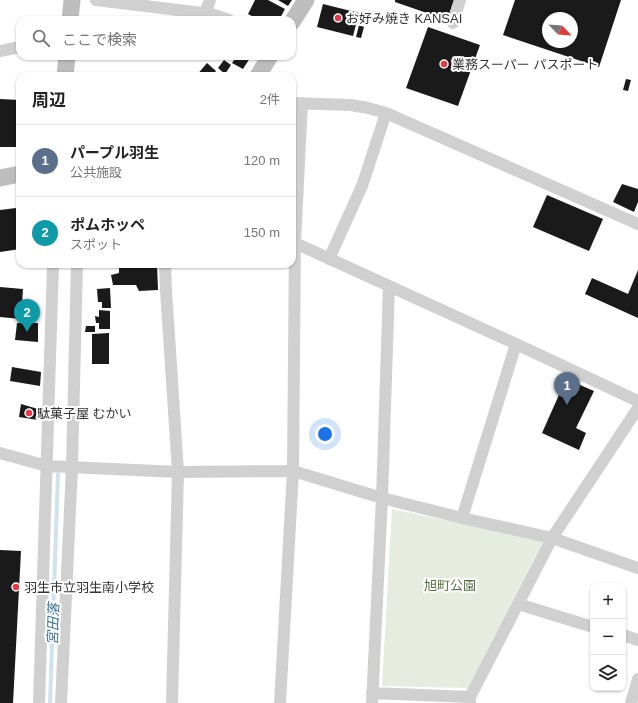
<!DOCTYPE html>
<html lang="ja">
<head>
<meta charset="utf-8">
<style>
	:root { --surface:#fff; --page:#f6f6f6; --text:#222; --muted:#767676; --line:#e0e0e0; --accent:#e63946 }
	body { margin:0; font-family:Arial,"Noto Sans JP",sans-serif; background:var(--page); color:var(--text) }
	.controls { position:absolute; right:12px; bottom:12px; display:grid; overflow:hidden; border-radius:8px; box-shadow:0 1px 3px #0004 }
	.controls button { width:36px; height:36px; display:grid; place-items:center; padding:0; border:0; border-bottom:1px solid var(--line); background:var(--surface); color:var(--text); font:20px sans-serif }
	.compass { position:absolute; left:542px; top:12px; width:36px; height:36px; border-radius:50%; background:var(--surface); box-shadow:0 1px 3px #0004; rotate:115deg }
	.you { position:absolute; left:325px; top:434px; width:14px; height:14px; margin:-10px; border:3px solid #fff; border-radius:50%; background:#1a73e8; box-shadow:0 0 0 6px #1a73e833 }
	.badge { display:grid; place-items:center; width:26px; height:26px; border-radius:50%; background:var(--accent); color:#fff; font-size:13px; font-weight:700 }
	.pin { position:absolute; translate:-50% -33px; filter:drop-shadow(0 1px 2px #0008) }
	.pin::after { content:''; position:absolute; top:21px; width:14px; height:12px; background:inherit; clip-path:polygon(0 0,100% 0,50% 100%) }
	.list { margin:0; padding:0; list-style:none }
	h2 { display:flex; justify-content:space-between; align-items:center; height:52px; margin:0; padding:0 16px; font-size:17px }
	h2 small { font-size:13px; font-weight:400; color:var(--muted) }
	.list li { display:grid; grid-template-columns:26px 1fr auto; gap:12px; align-items:center; box-sizing:border-box; height:72px; padding:0 16px; border-top:1px solid var(--line) }
	.list b { display:block; font-size:15px; white-space:nowrap }
	.list p { margin:0; font-size:13px; white-space:nowrap; color:var(--muted) }
	.list em { font-size:13px; font-style:normal; color:var(--muted) }
	.icon { flex:none; width:22px; height:22px; fill:none; stroke:currentColor; stroke-width:2; stroke-linecap:round; stroke-linejoin:round }
	.map { position:relative; flex:none; width:638px; height:703px; overflow:hidden }
	.search { position:absolute; background:var(--surface); box-shadow:0 1px 3px #0004; left:16px; top:16px; width:280px; height:44px; display:flex; align-items:center; gap:10px; box-sizing:border-box; padding:0 14px; border-radius:12px; color:var(--muted); font-size:15px }
	.panel { position:absolute; background:var(--surface); box-shadow:0 1px 3px #0004; left:16px; top:72px; width:280px; height:196px; border-radius:12px }
	.map>svg:first-child { display:block }
</style>
</head>
<body>
<div class="map">
<svg width="638" height="703" viewBox="0 0 638 703">
	<rect width="100%" height="100%" fill="#fff"/>
	<path fill="#e6ecdf" d="M392,509L543,541L468,688L382,686Z"/>
	<g fill="none" stroke-linecap="round" stroke-linejoin="round">
		<path stroke="#cfe2ee" stroke-width="4" d="M50,703L58,474"/>
	</g>
	<path fill="#1a1a1a" fill-rule="evenodd" d="M255,0H268L285,9L279,20H259L248,14Z
		M278,0H292L288,6Z
		M395,0H454L447,20L395,2Z
		M515,0H621L599,67L503,35ZM548,18H572V42H548Z
		M323,4L359,13L353,36L317,27Z
		M359,25L364,27L361,38L356,37Z
		M428,27L480,45L458,106L406,88Z
		M237,56H247L250,58L243,69L232,63Z
		M224,60L231,65L225,74L218,68Z
		M207,63L216,71L212,76H196Z
		M626,79L631,80L628,91L623,90Z
		M0,99L20,100V147H0Z
		M622,184L638,189V202L634,212L613,202Z
		M547,195L603,219L589,251L533,227Z
		M16,208L20,236V249L0,252V210Z
		M119,264H157L158,290L139,291L136,285H113L111,275L119,273Z
		M638,270V318L585,294L592,278L628,294Z
		M0,287L23,289L21,319L0,317Z
		M110,288L111,308H102V302H98L97,289Z
		M99,310L110,311V329H99V323H96L95,316L99,317Z
		M17,323H38V342L15,340Z
		M86,326H95V332H85Z
		M109,333V364H92V334Z
		M12,367L41,372L40,386L10,381Z
		M566,379L594,391L576,428L586,433L579,450L542,433Z
		M21,404L38,409V420L19,417Z
		M0,550L21,551L13,703H0Z"/>
	<g fill="none" stroke-linecap="round" stroke-linejoin="round">
		<path stroke="#d0d0d0" stroke-width="12" d="M96,0L211,14L229,20
			M205,13L210,0
			M453,23L460,0
			M0,51L20,47
			M292,103L351,105L368,108L386,113L638,224
			M295,243L516,344L638,401
			M329,259L362,186L386,113
			M165,264L166,290L178,472L172,703
			M0,453L47,466L178,472L293,471L382,498L462,518L552,538L638,568
			M462,518L516,344
			M518,604L593,627
			M623,635L638,640
			M372,693L470,697
			M39,703L53,264
			M61,703L72,467L77,264
			M280,703L293,471L295,243L302,103
			M372,703L382,498L389,286
			M470,703V697L552,538L638,408
			M631,703L638,679"/>
		<path stroke="#bdbdbd" stroke-width="17" d="M70,20L72,0
			M292,22L306,0
			M65,76L67,56
			M258,76L270,56
			M0,178L20,174"/>
	</g>
	<g fill="#e63946" stroke="#fff" stroke-width="1.5">
		<circle cx="338" cy="18" r="4"/>
		<circle cx="444" cy="64" r="4"/>
		<circle cx="29" cy="413" r="4"/>
		<circle cx="16" cy="587" r="4"/>
	</g>
	<g text-anchor="middle" dominant-baseline="central" stroke-width="4" stroke-linejoin="round" paint-order="stroke">
		<g font-size="13" fill="#333" stroke="#fff" text-anchor="start">
			<text x="346" y="18">お好み焼き KANSAI</text>
			<text x="452" y="64">業務スーパー パスポート</text>
			<text x="37" y="413">駄菓子屋 むかい</text>
			<text x="24" y="587">羽生市立羽生南小学校</text>
		</g>
		<g font-size="13" fill="#56703f" stroke="#fff">
			<text x="450" y="585">旭町公園</text>
		</g>
		<g font-size="14" font-style="italic" fill="#3f7597" stroke="#fff">
			<text transform="translate(53 624) rotate(-88)">宮田落</text>
		</g>
	</g>
</svg>
<div class="controls">
<button>+</button>
<button>−</button>
<button><svg class="icon" aria-label="layers" viewBox="0 0 24 24"><path d="M12 4l9 5-9 5-9-5zM3 14l9 5 9-5"/></svg></button>
</div>
<svg class="compass" viewBox="-18 -18 36 36"><path d="M0-13l5 13h-10z" fill="#e53935"/><path d="M0 13l5-13h-10z" fill="#767676"/></svg>
<div class="you"></div>
<div class="pin badge" style="left:567px;top:405px;background:#5c6f8a">1</div>
<div class="pin badge" style="left:27px;top:332px;background:#0f9aa8">2</div>
<div class="search"><svg class="icon" aria-label="search" viewBox="0 0 24 24"><circle cx="10" cy="10" r="6"/><path d="M15 15l6 6"/></svg>ここで検索</div>
<section class="panel">
<h2>周辺<small>2件</small></h2>
<ul class="list">
<li><span class="badge" style="background:#5c6f8a">1</span><div><b>パープル羽生</b><p>公共施設</p></div><em>120 m</em></li>
<li><span class="badge" style="background:#0f9aa8">2</span><div><b>ポムホッペ</b><p>スポット</p></div><em>150 m</em></li>
</ul>
</section>
</div>
</body>
</html>
